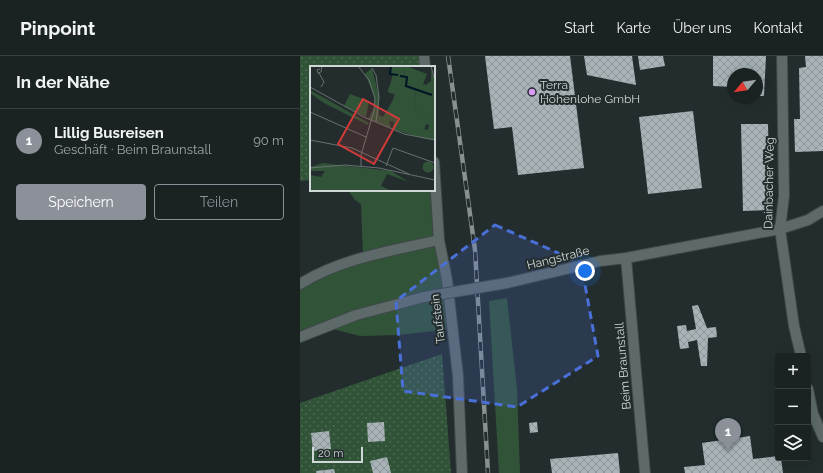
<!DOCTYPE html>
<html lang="de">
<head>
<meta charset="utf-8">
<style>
	:root { --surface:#1a2222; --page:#272f2f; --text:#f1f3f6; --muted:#9fa4a5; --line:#383f40; --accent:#8c9099 }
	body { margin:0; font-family:Raleway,sans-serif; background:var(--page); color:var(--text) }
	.controls { position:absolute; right:12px; bottom:12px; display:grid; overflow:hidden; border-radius:4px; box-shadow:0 4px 16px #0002 }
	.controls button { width:36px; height:36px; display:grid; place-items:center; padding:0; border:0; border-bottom:1px solid var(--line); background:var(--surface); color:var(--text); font:20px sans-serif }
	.compass { position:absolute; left:427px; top:12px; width:36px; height:36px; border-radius:50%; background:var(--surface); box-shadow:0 4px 16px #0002; rotate:241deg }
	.scale { position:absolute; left:12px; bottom:10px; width:51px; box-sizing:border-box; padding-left:4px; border:2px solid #d0d7d7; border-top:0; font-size:11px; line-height:14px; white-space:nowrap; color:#d0d7d7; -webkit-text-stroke:3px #232d2e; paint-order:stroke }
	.you { position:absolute; left:285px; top:215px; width:14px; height:14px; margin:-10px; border:3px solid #fff; border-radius:50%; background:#1a73e8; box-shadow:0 0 0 6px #1a73e833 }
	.badge { display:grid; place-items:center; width:26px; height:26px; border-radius:50%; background:var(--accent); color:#fff; font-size:13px; font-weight:700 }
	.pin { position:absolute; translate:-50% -33px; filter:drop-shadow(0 1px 2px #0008) }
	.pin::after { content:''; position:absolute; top:21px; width:14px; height:12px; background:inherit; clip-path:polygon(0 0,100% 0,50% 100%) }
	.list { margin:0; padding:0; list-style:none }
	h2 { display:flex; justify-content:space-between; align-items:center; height:52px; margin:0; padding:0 16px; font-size:17px }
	h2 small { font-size:13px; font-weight:400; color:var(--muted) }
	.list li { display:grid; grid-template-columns:26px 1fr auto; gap:12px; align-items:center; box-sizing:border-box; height:64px; padding:0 16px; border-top:1px solid var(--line) }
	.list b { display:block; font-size:15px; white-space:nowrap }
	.list p { margin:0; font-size:13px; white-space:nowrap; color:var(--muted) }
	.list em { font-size:13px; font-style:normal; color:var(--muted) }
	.actions { display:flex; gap:8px; padding:12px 16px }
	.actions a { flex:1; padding:9px 0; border:1px solid var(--accent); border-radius:4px; text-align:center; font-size:14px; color:var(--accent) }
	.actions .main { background:var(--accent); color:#fff }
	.icon { flex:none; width:22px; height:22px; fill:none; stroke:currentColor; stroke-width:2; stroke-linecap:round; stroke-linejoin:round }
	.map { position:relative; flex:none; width:523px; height:417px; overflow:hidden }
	header { display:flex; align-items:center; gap:24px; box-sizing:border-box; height:56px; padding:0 20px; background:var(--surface); border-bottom:1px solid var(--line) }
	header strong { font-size:19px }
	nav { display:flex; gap:22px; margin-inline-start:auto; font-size:14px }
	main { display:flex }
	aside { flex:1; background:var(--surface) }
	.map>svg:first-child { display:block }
</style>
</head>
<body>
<header>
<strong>Pinpoint</strong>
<nav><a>Start</a><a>Karte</a><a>Über uns</a><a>Kontakt</a></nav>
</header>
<main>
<aside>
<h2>In der Nähe<small></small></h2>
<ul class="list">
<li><span class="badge">1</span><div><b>Lillig Busreisen</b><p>Geschäft · Beim Braunstall</p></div><em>90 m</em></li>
</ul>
<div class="actions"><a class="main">Speichern</a><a>Teilen</a></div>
</aside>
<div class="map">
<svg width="523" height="417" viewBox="0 0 523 417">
	<defs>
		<pattern id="garden-dots" width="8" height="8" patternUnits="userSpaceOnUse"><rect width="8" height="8" fill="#315438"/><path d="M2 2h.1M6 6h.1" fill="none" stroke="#4e6c54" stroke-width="1.8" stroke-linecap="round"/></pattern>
		<pattern id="building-cross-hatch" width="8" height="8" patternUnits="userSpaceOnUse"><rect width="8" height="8" fill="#a7b3b7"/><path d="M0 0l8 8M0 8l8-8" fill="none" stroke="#8d9699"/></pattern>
	</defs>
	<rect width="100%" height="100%" fill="#232d2e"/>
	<path fill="#315438" d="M48,134H134L153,273L98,279L60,280L25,271L0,281V228L63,201L61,148L55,144Z
		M207,242L217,333L220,417H199L189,245Z"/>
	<path fill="url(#garden-dots)" d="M0,0H124L122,11H11V124L0,125Z
		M142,298L151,417H0V347Z"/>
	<path fill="url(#building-cross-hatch)" d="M185,0H270L284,112L218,119L212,71L194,73Z
		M284,0H332L336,29L287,19Z
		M338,0H363L365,10L340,14Z
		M413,0H466L464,40H457V18H433V31L413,30Z
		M505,0H523V95L495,96L494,63H500L499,12L506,11Z
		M393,55L402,132L348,138L339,61Z
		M441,68H468L470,154L443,155Z
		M398,249L407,272L416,271L417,281L408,282L407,310H401L397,284L388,286L389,292L380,293L377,270L386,269L387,275L396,273L392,250Z
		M84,366L85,385L68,386L67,367Z
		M237,366L238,376L230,377L229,367Z
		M29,375L31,393L13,395L11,377Z
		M450,380L453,403L478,400V402H481L483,417H385L384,411L405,409L402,387Z
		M318,397L320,417H252L250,403Z
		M87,401L91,417H73L70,405Z
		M34,413L35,417H16V415Z"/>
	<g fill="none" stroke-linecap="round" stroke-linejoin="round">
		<defs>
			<path id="street" d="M124,0L125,11
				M482,0L484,140L480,173L494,270L501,300
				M134,106L139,184L147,224L158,320L162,417
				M326,202L345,417
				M207,227L300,205L326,202L480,173L508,164L523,155
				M0,228C42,202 91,195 139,184
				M0,281L56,259L124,241
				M508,333L513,358L523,381"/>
		</defs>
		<use href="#street" stroke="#3f4848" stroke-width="12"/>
		<use href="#street" stroke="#5e6a6a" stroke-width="10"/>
		<defs>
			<path id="rail" d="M148,0L175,194L188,417"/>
		</defs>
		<use href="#rail" stroke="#889090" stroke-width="4.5"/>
		<use href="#rail" stroke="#232d2e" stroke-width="3" stroke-dasharray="9" stroke-linecap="butt"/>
		<defs>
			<path id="street-bridge" d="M124,241L207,227"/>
		</defs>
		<use href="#street-bridge" stroke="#3f4848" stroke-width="12" stroke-linecap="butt"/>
		<use href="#street-bridge" stroke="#5e6a6a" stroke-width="10"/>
	</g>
	<path fill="#4a70d8" fill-opacity="0.2" stroke="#4a70d8" stroke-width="3" stroke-dasharray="8 5" stroke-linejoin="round" d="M195,169L281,207L298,300L217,351L103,335L96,245Z"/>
	<circle fill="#da9af6" stroke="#232d2e" stroke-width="1.5" cx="232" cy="36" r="4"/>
	<g text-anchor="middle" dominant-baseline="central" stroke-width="4" stroke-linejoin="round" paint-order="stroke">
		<g font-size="12" fill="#d0d7d7" stroke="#232d2e" text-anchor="start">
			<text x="240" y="29">Terra<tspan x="240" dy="14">Hohenlohe GmbH</tspan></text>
		</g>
		<g font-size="12" fill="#d0d7d7" stroke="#232d2e">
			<text transform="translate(469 127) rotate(-89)">Dainbacher Weg</text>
			<text transform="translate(258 202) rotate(-14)">Hangstraße</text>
			<text transform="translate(138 263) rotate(-97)">Taufstein</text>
			<text transform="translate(323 310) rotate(-95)">Beim Braunstall</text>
		</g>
	</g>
	<g transform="translate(10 10)">
		<rect width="125" height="125" fill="#232d2e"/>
		<path d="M96,0L117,8L113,18L116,19L121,15V3L125,15V74L112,72L114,63L118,64L119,59L115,58L117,50L104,44L106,24L96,20L97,13L93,11ZM62,2L69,31V49L73,51L83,34L85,28L79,27L78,24L84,9L86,26L82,56L79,55L81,62L58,53L64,42L65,32L55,8ZM0,24L59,57L58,59L14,37L0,27ZM112.5 101a5.5 5.5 0 1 1 11 0a5.5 5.5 0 1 1-11 0ZM13,97L81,105L99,116L77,108L71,120L82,125H0V109L11,111L15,105H0V101Z" fill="#315438"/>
		<path d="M82,0H96L93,11L97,12L96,20L106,24L104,44L118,50L112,72L82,63L84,56L76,53L85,28L78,26L83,8H80ZM40,28L59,35L56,51L34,40Z" fill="#315438"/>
		<path fill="none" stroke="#001327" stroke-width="2" d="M81,0L80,8L88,9M90,10L97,11L96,20L122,29"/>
		<path fill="none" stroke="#687172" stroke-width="1" d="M48,0L59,14L65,32L64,45L51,89V100M121,0L125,15M62,2L66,9L69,31L66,56M10,3L7,4L8,7L11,6L12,0M9,7L14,16L11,21M0,21L54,51L94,68L125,74M0,46L56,71M0,74L42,82L99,108M76,100L83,82L125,97M0,102L35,99L69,102L125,114"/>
		<path fill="#d53a3a" fill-opacity="0.15" stroke="#d53a3a" stroke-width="2" d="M53,33L89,53L64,98L28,78Z"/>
		<rect width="125" height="125" fill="none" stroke="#d0d7d7" stroke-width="2"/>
	</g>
</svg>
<div class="controls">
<button>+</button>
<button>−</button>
<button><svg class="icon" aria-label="layers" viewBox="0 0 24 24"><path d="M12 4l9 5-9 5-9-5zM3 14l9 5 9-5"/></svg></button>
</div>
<svg class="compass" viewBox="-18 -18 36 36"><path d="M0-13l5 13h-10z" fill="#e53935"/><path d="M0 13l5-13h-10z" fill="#9fa4a5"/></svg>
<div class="scale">20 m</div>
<div class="you"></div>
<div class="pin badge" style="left:428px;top:395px">1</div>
</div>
</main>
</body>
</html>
